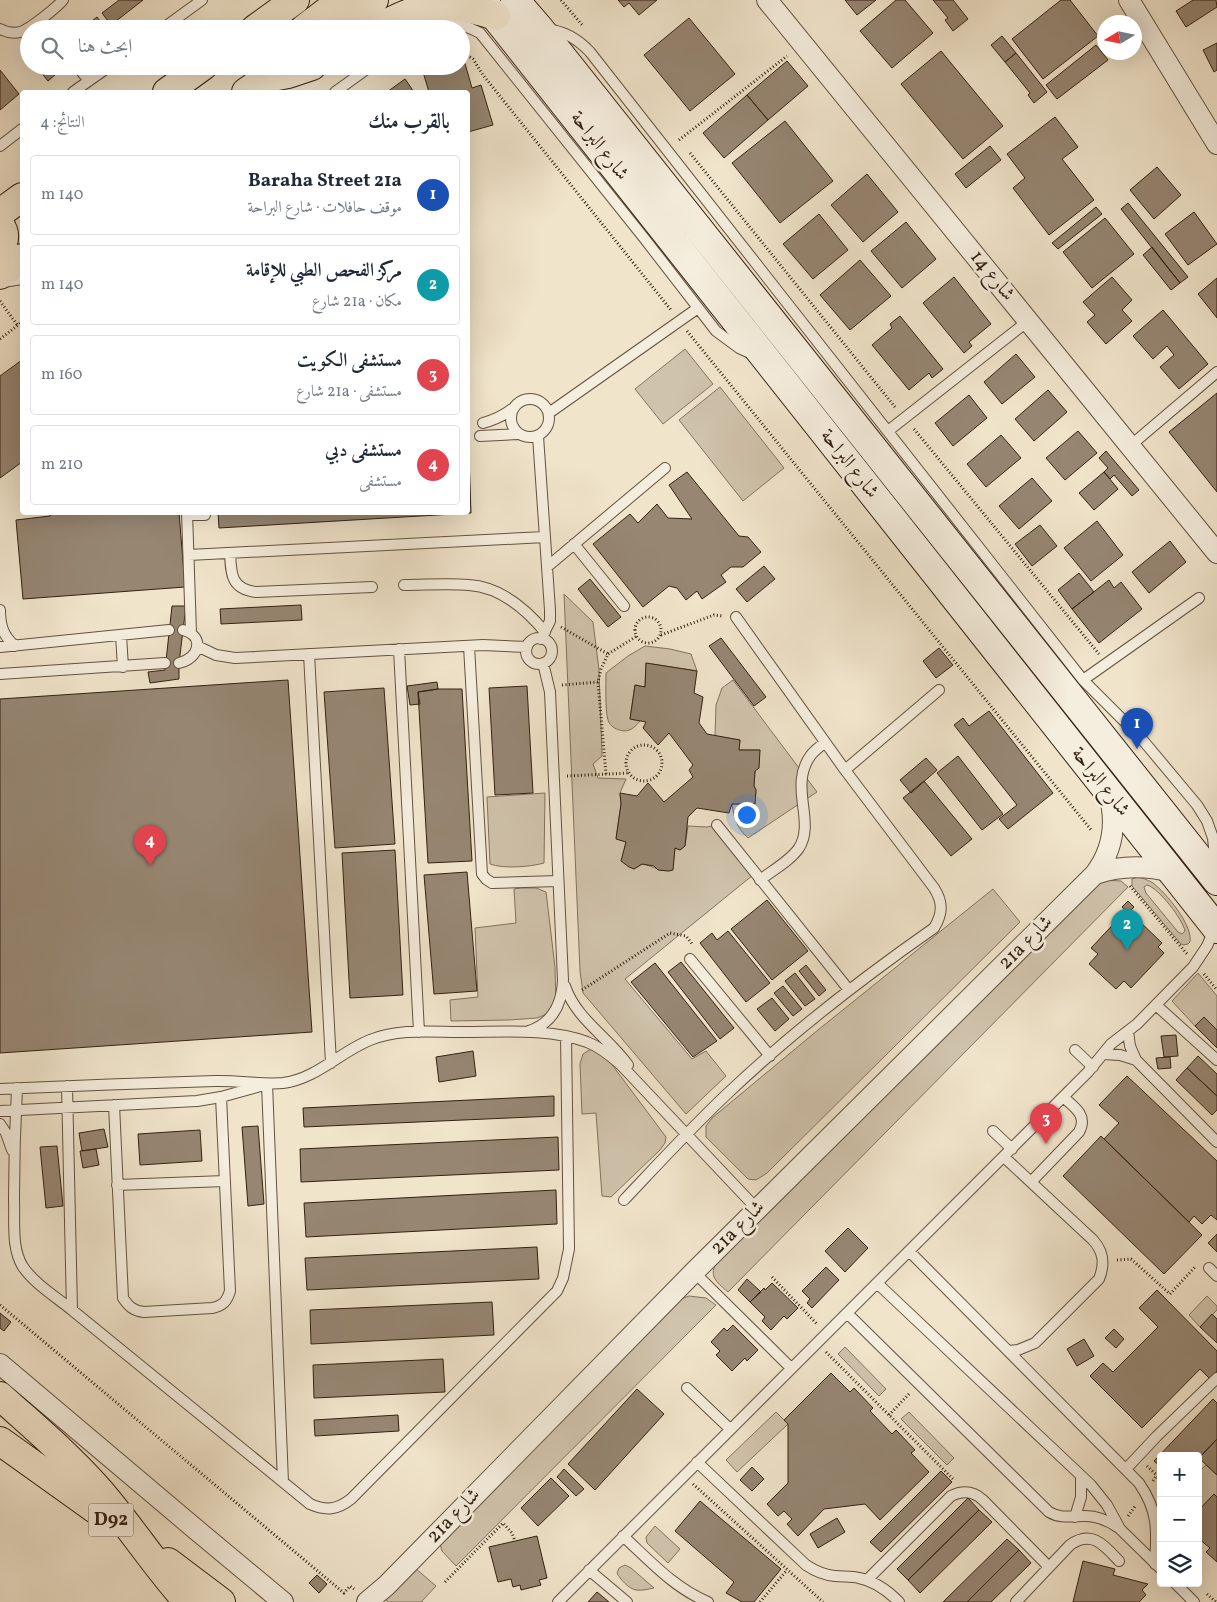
<!DOCTYPE html>
<html lang="ar">
<head>
<meta charset="utf-8">
<style>
	:root { --surface:#fff; --page:#f2f2f3; --text:#1f2937; --muted:#747a83; --line:#e0e1e3; --accent:#8f2418 }
	body { margin:0; font-family:Vollkorn,Amiri,serif; background:var(--page); color:var(--text); direction:rtl }
	.controls { position:absolute; right:15px; bottom:15px; display:grid; overflow:hidden; border-radius:5px; box-shadow:0 5px 20px #0002 }
	.controls button { width:45px; height:45px; display:grid; place-items:center; padding:0; border:0; border-bottom:1px solid var(--line); background:var(--surface); color:var(--text); font:25px sans-serif }
	.compass { position:absolute; left:1097px; top:15px; width:45px; height:45px; border-radius:50%; background:var(--surface); box-shadow:0 5px 20px #0002; rotate:260deg }
	.you { position:absolute; left:746px; top:814px; width:18px; height:18px; margin:-12px; border:4px solid #fff; border-radius:50%; background:#1a73e8; box-shadow:0 0 0 8px #1a73e833 }
	.badge { display:grid; place-items:center; width:32px; height:32px; border-radius:50%; background:var(--accent); color:#fff; font-size:16px; font-weight:700 }
	.pin { position:absolute; translate:-50% -41px; filter:drop-shadow(0 1px 2px #0008) }
	.pin::after { content:''; position:absolute; top:26px; width:18px; height:15px; background:inherit; clip-path:polygon(0 0,100% 0,50% 100%) }
	.list { margin:0; padding:0; list-style:none }
	h2 { display:flex; justify-content:space-between; align-items:center; height:65px; margin:0; padding:0 20px; font-size:21px }
	h2 small { font-size:16px; font-weight:400; color:var(--muted) }
	.list li { display:grid; grid-template-columns:32px 1fr auto; gap:15px; align-items:center; box-sizing:border-box; height:80px; margin:0 10px 10px; padding:0 10px; border:1px solid var(--line); border-radius:5px }
	.list b { display:block; font-size:19px; white-space:nowrap }
	.list p { margin:0; font-size:16px; white-space:nowrap; color:var(--muted) }
	.list em { font-size:16px; font-style:normal; color:var(--muted) }
	.icon { flex:none; width:28px; height:28px; fill:none; stroke:currentColor; stroke-width:2; stroke-linecap:round; stroke-linejoin:round }
	.map { position:relative; flex:none; width:1217px; height:1602px; overflow:hidden; direction:ltr }
	.search { position:absolute; background:var(--surface); box-shadow:0 5px 20px #0002; left:20px; top:20px; width:450px; height:55px; display:flex; align-items:center; gap:12px; box-sizing:border-box; padding:0 18px; border-radius:28px; color:var(--muted); font-size:19px }
	.panel { position:absolute; background:var(--surface); box-shadow:0 5px 20px #0002; left:20px; top:90px; width:450px; height:425px; border-radius:5px; direction:rtl }
	.map>svg:first-child { display:block }
</style>
</head>
<body>
<div class="map">
<svg width="1217" height="1602" viewBox="0 0 1217 1602">
	<rect width="100%" height="100%" fill="#f0e4cb"/>
	<filter id="stains"><feTurbulence type="fractalNoise" baseFrequency=".004" numOctaves="4"/><feColorMatrix values="0 0 0 0 .2 0 0 0 0 .09 0 0 0 0 .02 0 0 0 .5 -.17"/></filter>
	<radialGradient id="worn" r=".72"><stop offset=".6" stop-color="#630" stop-opacity="0"/><stop offset="1" stop-color="#630" stop-opacity=".3"/></radialGradient>
	<path fill="#d0c3ac" stroke="#82725f" fill-rule="evenodd" d="M685,349L713,384L663,424L635,389Z
		M720,387L784,468L743,501L679,420Z
		M969,591L1034,672L1031,675L965,593Z
		M564,594L593,622L599,670L602,756L593,764L598,778L626,779L620,793L621,804L616,838L626,842L622,861L634,869L642,864C654,866 661,873 672,870L675,848L680,850L685,846L688,826L707,827L716,825L753,875L625,979L692,1059L706,1051L726,1076L686,1114L583,993L580,971Z
		M645,646L670,649L691,654L697,671L646,663L645,687L635,685L630,719L640,721C636,726 631,731 624,731C617,730 610,727 608,720C605,710 606,684 606,673L628,656Z
		M1039,679L1101,757L1097,760L1036,682Z
		M733,680L817,792L748,838C737,828 734,819 732,804H755L756,790L754,786L755,771L760,750H739L740,740L715,736L716,705L722,688Z
		M1106,763L1170,844L1166,847L1102,766Z
		M545,793L544,863C530,867 503,869 490,864L487,797Z
		M1138,877C1143,878 1148,880 1153,883C1166,893 1193,925 1190,942L1188,944L1183,945L1180,943L1132,886V879ZM1147,885C1159,888 1183,920 1185,931L1182,934L1178,932L1146,893L1144,887Z
		M1105,880L1121,881L1128,887L728,1292C719,1284 708,1277 716,1264L1083,892Z
		M521,888H536L546,892L555,967L556,1003L547,1014L537,1018L509,1020L451,1021L450,1000L478,997L475,928L516,923L514,889Z
		M993,889L1020,922L767,1173L756,1180L748,1179L706,1137V1126L712,1118L818,1030Z
		M1198,973L1217,996V1030L1204,1017L1195,1026L1172,1001Z
		M591,1049L601,1052L610,1062L666,1137L665,1143L660,1150L611,1197L602,1196L596,1113L582,1114L580,1064L583,1054Z
		M689,1296L706,1298L716,1305L456,1566L442,1551L440,1544L681,1299Z
		M1207,1296L1217,1306V1310L1200,1327L1189,1315Z
		M845,1347L886,1389L879,1396L838,1354Z
		M776,1412L788,1424L737,1472L726,1460Z
		M909,1412L954,1458L947,1465L901,1419Z
		M1206,1465L1217,1475V1497L1214,1494L1202,1508L1198,1505V1473Z
		M655,1526L680,1549L668,1563L647,1543L646,1537Z
		M625,1565L631,1568L654,1588C648,1589 642,1591 636,1590C629,1589 620,1579 617,1573L619,1568Z
		M415,1568L436,1586L422,1601V1602H388L386,1600Z"/>
	<path fill="#968672" stroke="#342112" d="M119,0H143L111,25L102,13Z
		M618,0H657L639,15L629,3L624,7Z
		M845,0H876L857,15Z
		M896,0H905L933,33L892,68L860,31Z
		M933,0H953L968,19L953,31L945,20L948,18Z
		M1061,0H1070L1098,36L1043,79L1012,39Z
		M1193,0H1216L1217,7L1186,27L1176,11Z
		M97,17L106,29H82Z
		M689,18L735,74L690,111L644,55Z
		M1002,36L1016,53L1005,62L991,45Z
		M1217,43V70L1214,72L1203,50Z
		M1096,45L1108,60L1057,99L1046,85Z
		M941,51L1003,126L963,159L901,84Z
		M1016,53L1047,92L1034,103L1028,95L1030,93L1005,62Z
		M464,60L472,88L481,85L493,125L468,132V92H429L423,72L442,66H461V61Z
		M787,61L808,86L768,120L747,95Z
		M36,66H63L64,67L48,81Z
		M0,70L19,94L0,110Z
		M405,79L412,89L413,92H387Z
		M747,95L768,120L724,158L703,133Z
		M1055,117L1078,147L1062,159L1094,200L1049,235L1013,188L1025,178L1007,154Z
		M785,121L833,181L780,223L732,163Z
		M990,146L1001,160L966,188L955,174Z
		M1157,167L1181,195L1154,219L1130,190Z
		M867,174L898,212L863,242L831,205Z
		M1128,203L1188,277L1180,283L1121,209Z
		M1096,207L1102,214L1058,249L1052,243Z
		M1194,212L1217,244L1188,265L1165,234Z
		M819,214L848,250L813,279L783,244Z
		M1105,218L1134,254L1092,288L1063,252Z
		M906,222L936,259L902,288L871,251Z
		M1152,247L1180,283L1171,290L1143,255Z
		M860,260L891,296L850,330L820,295Z
		M954,277L991,324L969,342L972,346L964,353L923,303Z
		M1112,277L1132,300L1122,310L1132,321L1106,344L1087,322L1095,315L1083,302Z
		M1217,278V318L1198,294Z
		M1163,310L1208,364L1179,389L1160,367L1174,355L1167,346L1153,359L1133,336Z
		M900,316L943,369L932,378L929,373L909,390L872,345L892,328L890,324Z
		M1016,354L1035,377L1002,404L984,382Z
		M22,360V462L0,478V376Z
		M1048,390L1067,412L1034,441L1015,419Z
		M1217,393V492L1169,432Z
		M969,395L987,418L953,446L935,423Z
		M468,427L471,513L219,528L218,512H468Z
		M1078,431L1097,453L1065,480L1046,458Z
		M1001,435L1021,458L986,487L967,464Z
		M1106,451L1139,490L1132,496L1114,475L1110,479L1104,472L1108,468L1099,458Z
		M687,472L739,536L748,537L761,552L743,567H731L721,575L726,582L702,599L697,591L686,600L677,588L669,586L643,607L593,544L630,514L638,523L657,504L668,518L692,519L669,485Z
		M1104,472L1118,489L1094,510L1079,493Z
		M1032,478L1052,501L1019,529L999,506Z
		M49,512H179L185,587L23,599L16,520L50,516Z
		M1097,521L1123,555L1091,581L1064,548Z
		M1040,525L1057,546L1032,566L1015,544Z
		M1170,541L1186,562L1149,593L1132,572Z
		M764,566L775,579L747,602L736,589Z
		M1079,573L1094,592L1072,609L1058,590Z
		M590,579L621,617L608,627L578,589Z
		M1109,580L1114,588L1121,582L1142,609L1099,643L1072,609Z
		M301,605L302,620L221,624L220,609Z
		M172,606H186L179,663V679L150,683L148,672L165,670Z
		M721,638L766,697L754,706L709,646Z
		M939,648L953,665L936,678L923,661Z
		M646,663L697,671L694,693L703,697L699,723L707,734L740,740L739,750H760L759,768L755,771L754,786L756,790L755,804H732L729,813L697,808L688,817L685,846L680,850L675,848L673,870L669,871L658,870L654,866L642,864L634,869L629,867L621,861L626,842L616,839L621,804L620,793L637,796L648,783L664,802L693,777L689,770L693,765L669,733L658,745L643,728L646,722L630,719L635,685L645,687Z
		M288,680L312,1032L0,1053V699Z
		M437,682L438,689L418,692L420,704L410,705L407,686Z
		M527,686L533,793L495,795L489,688Z
		M384,688L395,844L335,848L324,692Z
		M438,689H462L472,861L428,863L418,692Z
		M989,711L1053,793L1008,829L999,819L1017,805L954,725L963,718L969,726Z
		M958,756L1003,814L982,830L937,773Z
		M926,758L937,770L911,793L900,780Z
		M924,781L972,839L951,856L903,798Z
		M395,850L403,995L350,998L342,853Z
		M467,872L477,991L434,994L424,875Z
		M767,900L808,951L772,980L731,929Z
		M1128,901L1134,907L1128,913L1122,907Z
		M1123,914L1130,920L1134,916L1162,943L1158,947L1164,953L1131,988L1124,981L1116,989L1089,964L1098,954L1091,948Z
		M728,931L770,983L746,1002L700,943L712,933L717,940Z
		M681,962L734,1028L720,1039L668,972Z
		M655,963L717,1041L693,1057L631,982Z
		M806,965L826,990L819,996L799,971Z
		M795,973L815,999L805,1006L785,981Z
		M783,986L802,1009L793,1016L774,993Z
		M772,998L789,1019L775,1031L757,1009Z
		M1204,1017L1217,1030V1048L1195,1026Z
		M1176,1035L1178,1056L1164,1057L1161,1036Z
		M473,1051L476,1076L439,1082L436,1057Z
		M1198,1056L1217,1074V1096L1187,1068Z
		M1170,1057L1171,1068L1158,1069L1156,1058Z
		M1187,1068L1217,1096V1110L1212,1115L1176,1080Z
		M1127,1076L1217,1161V1220L1211,1215L1202,1224L1194,1216L1189,1222L1104,1139L1119,1123L1099,1105Z
		M554,1096V1116L304,1127L303,1108Z
		M258,1126L264,1204L248,1206L242,1127Z
		M104,1129L108,1147L82,1151L79,1133Z
		M200,1130L202,1161L140,1165L138,1134Z
		M1101,1136L1202,1235L1164,1274L1063,1176Z
		M558,1137L559,1170L301,1182L300,1149Z
		M57,1146L63,1206L46,1208L40,1147Z
		M96,1149L99,1165L83,1168L80,1151Z
		M556,1190L557,1224L306,1237L304,1203Z
		M848,1228L868,1248L845,1272L825,1251Z
		M1217,1234V1252L1208,1243Z
		M537,1247L539,1279L307,1290L305,1258Z
		M826,1267L839,1280L812,1308L807,1303L810,1299L802,1291Z
		M747,1279L761,1292L750,1302L738,1290Z
		M772,1283L798,1308L787,1319L784,1316L771,1330L762,1321L765,1317L750,1302L764,1288L765,1290Z
		M1157,1290L1217,1351V1371L1210,1379L1200,1369L1142,1428L1090,1376L1103,1363L1113,1372L1158,1327L1139,1308Z
		M492,1302L494,1335L311,1344L310,1310Z
		M0,1313L11,1322L4,1331L0,1328Z
		M1212,1314L1217,1319V1343L1200,1327Z
		M733,1325L758,1350L747,1361L745,1358L732,1371L716,1355L720,1351L711,1342L724,1328L727,1331Z
		M1114,1329L1124,1339L1116,1348L1105,1338Z
		M1084,1339L1094,1356L1077,1366L1067,1349Z
		M443,1359L445,1392L314,1398L313,1365Z
		M831,1373L850,1392L854,1388L873,1408L870,1411L892,1434L896,1430L915,1450L911,1453L929,1472L880,1520L865,1504L824,1509L798,1536L787,1524L792,1519L784,1511L778,1516L767,1504L788,1483V1424L784,1420Z
		M637,1389L664,1414L595,1490L568,1464Z
		M1213,1399L1217,1403V1439L1198,1459V1456H1161V1467L1154,1461Z
		M398,1415L399,1431L315,1436L314,1420Z
		M1217,1439V1475L1199,1458Z
		M752,1467L764,1479L752,1491L740,1480Z
		M564,1469L584,1489L576,1496L557,1477Z
		M941,1471L952,1482L881,1552L870,1542Z
		M551,1478L569,1496L538,1526L521,1508Z
		M1214,1494L1217,1497V1562L1206,1552L1210,1548L1198,1538V1511Z
		M968,1498L979,1510L908,1580L897,1569Z
		M700,1501L781,1569L754,1602H742L726,1593L734,1582L675,1531Z
		M979,1510L992,1522L920,1593L908,1580Z
		M837,1518L845,1532L818,1548L810,1534Z
		M537,1536L547,1578L539,1580L541,1585L521,1590L520,1585L513,1587L511,1579L498,1582L489,1547Z
		M1007,1539L1019,1550L967,1602H943Z
		M1019,1550L1031,1563L991,1602H967Z
		M1083,1561L1115,1569L1113,1575L1148,1584L1142,1590L1146,1595L1139,1602H1073Z
		M317,1575L327,1584L319,1593L309,1583Z
		M597,1592L609,1602H588Z"/>
	<g fill="none" stroke-linecap="round" stroke-linejoin="round">
		<defs>
			<path id="lane" d="M0,29C6,32 13,34 20,32C29,30 56,8 63,0
				M162,29L202,0
				M425,29C445,19 461,23 480,33L644,238L716,331L739,348L752,354
				M546,29C565,31 578,39 590,52L1083,680L1141,738L1197,805L1207,821L1213,838L1215,857L1213,870
				M77,66L89,81
				M73,92L110,66
				M335,92L371,66
				M0,146L22,129
				M3,282L22,279
				M511 418a19 19 0 1 1 38 0a19 19 0 1 1-38 0Z
				M549,413L698,308
				M483,423C494,420 503,416 512,409
				M888,431L1028,321
				M480,436L518,434
				M538,436L550,610V621L541,639
				M1130,446L1217,372
				M187,512L191,633
				M188,515H205
				M574,544L624,606
				M230,553C231,574 231,589 256,592L372,587
				M189,555L545,537
				M547,567L665,468
				M404,585C425,585 448,583 469,585C501,587 526,609 545,632
				M0,610C0,625 3,636 15,646
				M121,635L123,667
				M526 651a13 13 0 1 1 26 0a13 13 0 1 1-26 0Z
				M197,646L216,655L235,658L483,645L527,647
				M469,646L482,874L486,879L492,883L558,881
				M0,647L169,630
				M399,649L419,1032
				M309,654L331,1063
				M179,663C200,658 205,636 183,630
				M0,674L165,663
				M1083,680L1199,598
				M845,770L939,690
				M717,825L849,990
				M760,880C773,870 790,861 799,848C816,821 788,786 811,755C815,750 821,746 825,742
				M690,959L770,1056
				M565,986C576,1019 608,1037 628,1065
				M1156,1005L1217,1060
				M529,1031C553,1023 562,1004 563,980L550,692L543,663
				M1128,1031L1130,1046L1136,1060L1217,1142
				M1075,1050L1093,1067
				M1103,1054L1120,1055L1136,1060
				M267,1084L283,1482
				M67,1086L72,1310
				M17,1088C15,1125 14,1162 14,1199C15,1221 11,1248 23,1267C35,1284 56,1297 72,1310L310,1504C326,1511 337,1510 351,1499L557,1291L563,1278L569,1249L566,1036
				M0,1089C72,1086 143,1083 215,1081C238,1080 260,1085 283,1083C316,1079 340,1052 370,1040C399,1028 433,1032 463,1032C504,1032 548,1028 587,1042C600,1047 611,1056 621,1065L757,1209
				M114,1105L123,1298C129,1307 134,1311 144,1312L212,1308C223,1306 227,1301 230,1291L221,1097
				M0,1111L197,1101L221,1097L264,1085
				M0,1124L6,1133L12,1150
				M993,1131L1012,1149
				M1004,1157L1093,1240C1104,1252 1105,1264 1099,1279L1035,1343L1018,1350L1009,1351
				M1031,1182L1079,1132C1088,1116 1075,1107 1063,1097
				M117,1185L225,1181
				M624,1200C658,1164 691,1128 727,1094C791,1033 861,979 934,928C943,913 943,902 934,888L845,770L736,617
				M909,1251L1139,1483C1159,1512 1157,1531 1155,1564
				M1209,1268L1217,1276
				M694,1272L791,1368
				M877,1283L1091,1485L1107,1505L1119,1527
				M847,1313L1049,1512C1061,1519 1071,1516 1085,1516C1097,1516 1109,1521 1119,1528L1161,1569
				M687,1388L730,1429
				M697,1462L806,1565C815,1571 824,1575 835,1576C843,1577 851,1576 859,1578C875,1581 888,1591 899,1602
				M1126,1469L1157,1436L1217,1378
				M1075,1517L1081,1497V1476
				M623,1536C649,1560 674,1588 708,1602
				M589,1570L627,1602
				M867,1580L951,1496C963,1490 973,1491 983,1500L1049,1567
				M1175,1583L1194,1602
				M558,1602L1088,1072L1111,1044L1137,1024L1193,967L1207,946L1215,928
				M1016,1602L1070,1545C1092,1529 1105,1546 1119,1561"/>
			<path id="street" d="M767,0L1217,553
				M1129,0L1217,144
				M1095,874C1121,865 1145,865 1172,872
				M0,1364L193,1527L283,1602
				M367,1602L386,1586L694,1272L1095,874C1113,850 1117,823 1109,794"/>
			<path id="secondary" d="M482,0L1217,929
				M515,0L540,29L1217,881"/>
			<path id="primary" d="M255,29L295,0
				M304,29L342,0
				M335,29L374,0
				M377,29C420,3 449,0 496,16
				M267,78L288,74L312,66
				M167,92L203,66
				M246,92L282,67
				M0,213L22,197
				M0,225C5,232 6,240 0,247
				M0,275L22,258
				M0,1396C33,1426 68,1455 97,1488C129,1524 155,1566 188,1602
				M0,1441L109,1519
				M168,1562L221,1602"/>
		</defs>
		<use href="#lane" stroke="#635240" stroke-width="12"/>
		<use href="#street" stroke="#635240" stroke-width="22"/>
		<use href="#secondary" stroke="#342112" stroke-width="30"/>
		<use href="#primary" stroke="#342112" stroke-width="30"/>
		<path stroke="#342112" stroke-width="3" stroke-dasharray="1 2.5" stroke-linecap="butt" d="M561,0L583,26
			M461,51L473,59L483,75L671,310
			M679,140L787,56
			M690,153L895,407
			M0,301L18,326
			M687,331L1092,831
			M0,339L22,322
			M914,429L1099,654
			M635 630a13 13 0 1 1 26 0a13 13 0 1 1-26 0Z
			M561,627L608,654
			M661,635L714,615L723,616
			M562,685L598,682
			M626 763a18 18 0 1 1 36 0a18 18 0 1 1-36 0Z
			M606,774L598,682L601,669L608,654L637,636
			M567,776L629,773
			M1130,886L1187,954
			M1204,974L1217,990
			M582,990L670,933L686,936L693,945
			M1117,1260L1131,1259L1170,1294L1195,1267
			M772,1277L817,1324
			M0,1305L344,1593L350,1586L354,1589
			M826,1352L954,1480
			M889,1415L909,1394
			M1147,1466L1161,1479
			M1198,1468L1199,1467
			M1153,1481L1157,1475
			M693,1484L823,1602
			M1128,1516L1136,1505
			M445,1582L503,1523L512,1533L515,1541
			M1207,1594L1216,1602
			M760,1602L787,1570"/>
		<use href="#lane" stroke="#f5eddd" stroke-width="10"/>
		<use href="#street" stroke="#f5eddd" stroke-width="20"/>
		<use href="#secondary" stroke="#f5eddd" stroke-width="28"/>
		<use href="#primary" stroke="#f0e4cb" stroke-width="28"/>
	</g>
	<g text-anchor="middle" dominant-baseline="central" stroke-width="5" stroke-linejoin="round" paint-order="stroke">
		<rect fill="#f5eddd" stroke="#6e5e4f" stroke-width="1" x="88.5" y="1503.5" width="45" height="33" rx="4"/>
		<g font-size="19" font-weight="bold" fill="#342112">
			<text x="111" y="1520">D92</text>
		</g>
		<g font-size="20" fill="#342112" stroke="#f5eddd">
			<text transform="translate(599 146) rotate(52)">شارع البراحة</text>
			<text transform="translate(992 276) rotate(51)">شارع 14</text>
			<text transform="translate(849 464) rotate(52)">شارع البراحة</text>
			<text transform="translate(1100 782) rotate(52)">شارع البراحة</text>
			<text transform="translate(1026 943) rotate(-45)">21a شارع</text>
			<text transform="translate(738 1228) rotate(-45)">21a شارع</text>
			<text transform="translate(454 1516) rotate(-46)">21a شارع</text>
		</g>
	</g>
	<rect width="100%" height="100%" filter="url(#stains)"/>
	<rect width="100%" height="100%" fill="url(#worn)"/>
</svg>
<div class="controls">
<button>+</button>
<button>−</button>
<button><svg class="icon" aria-label="layers" viewBox="0 0 24 24"><path d="M12 4l9 5-9 5-9-5zM3 14l9 5 9-5"/></svg></button>
</div>
<svg class="compass" viewBox="-18 -18 36 36"><path d="M0-13l5 13h-10z" fill="#e53935"/><path d="M0 13l5-13h-10z" fill="#747a83"/></svg>
<div class="you"></div>
<div class="pin badge" style="left:1137px;top:749px;background:#1a4fb4">1</div>
<div class="pin badge" style="left:1127px;top:950px;background:#0f9aa8">2</div>
<div class="pin badge" style="left:1046px;top:1144px;background:#e0444e">3</div>
<div class="pin badge" style="left:150px;top:866px;background:#e0444e">4</div>
<div class="search"><svg class="icon" aria-label="search" viewBox="0 0 24 24"><circle cx="10" cy="10" r="6"/><path d="M15 15l6 6"/></svg>ابحث هنا</div>
<section class="panel">
<h2>بالقرب منك<small>النتائج: 4</small></h2>
<ul class="list">
<li><span class="badge" style="background:#1a4fb4">1</span><div><b>Baraha Street 21a</b><p>موقف حافلات · شارع البراحة</p></div><em>140 m</em></li>
<li><span class="badge" style="background:#0f9aa8">2</span><div><b>مركز الفحص الطبي للإقامة</b><p>مكان · 21a شارع</p></div><em>140 m</em></li>
<li><span class="badge" style="background:#e0444e">3</span><div><b>مستشفى الكويت</b><p>مستشفى · 21a شارع</p></div><em>160 m</em></li>
<li><span class="badge" style="background:#e0444e">4</span><div><b>مستشفى دبي</b><p>مستشفى</p></div><em>210 m</em></li>
</ul>
</section>
</div>
</body>
</html>
